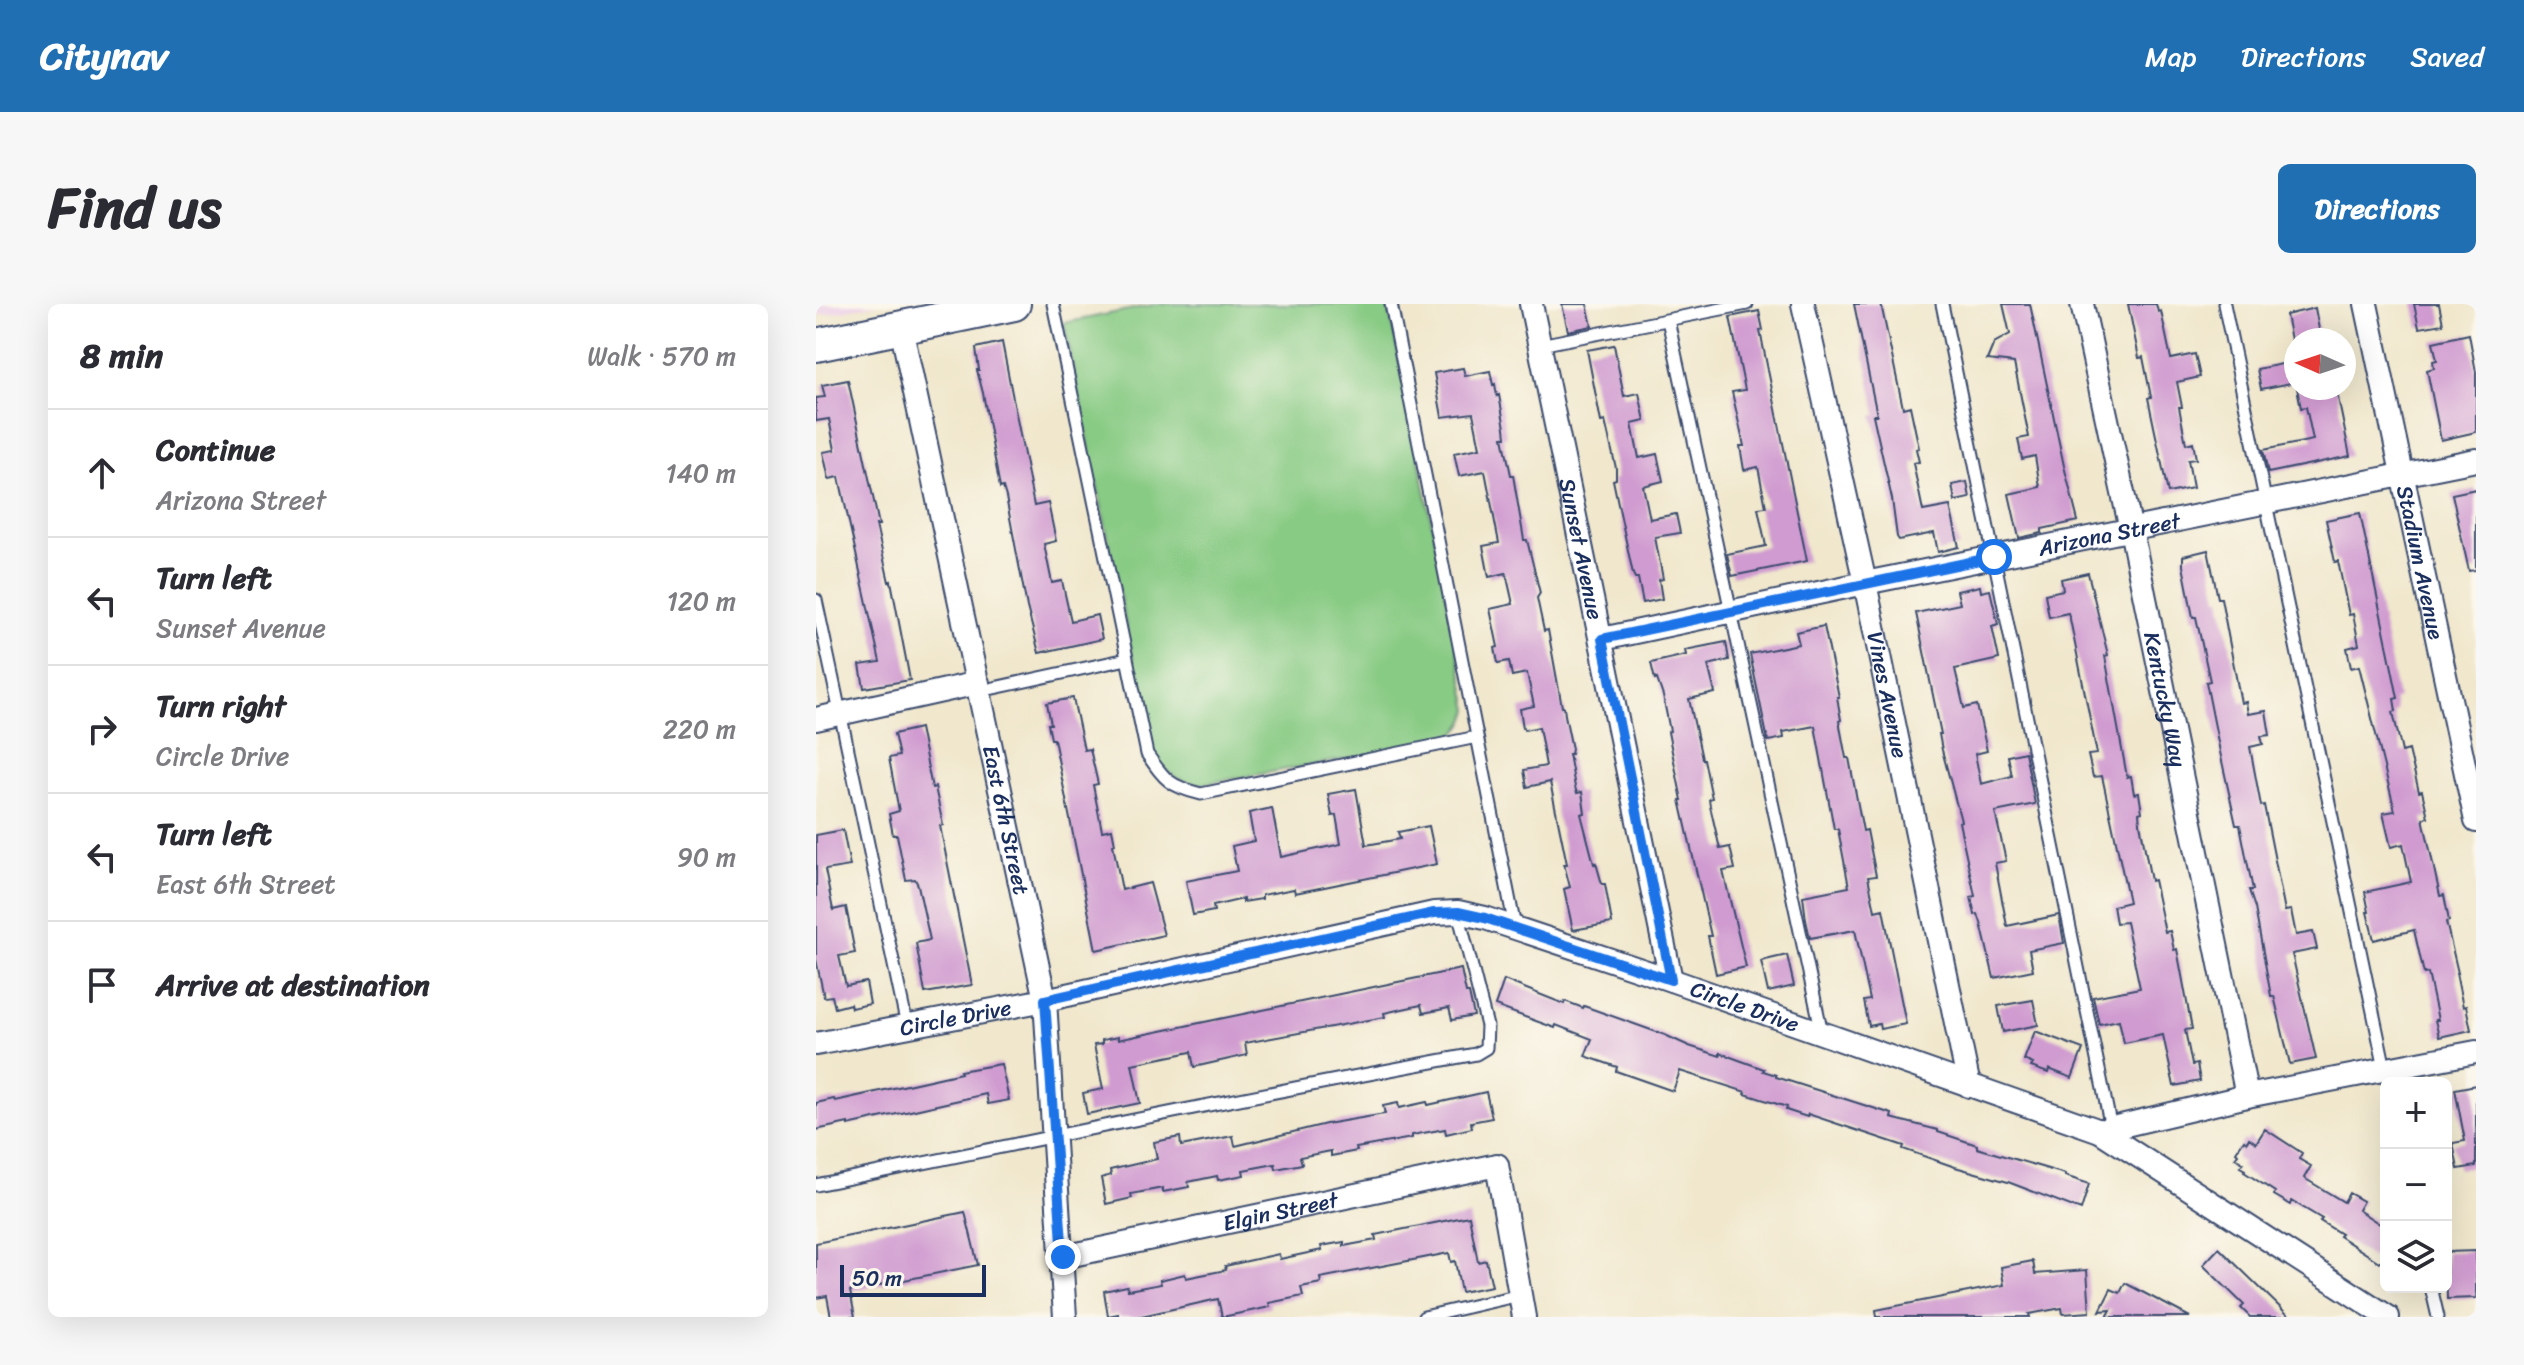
<!DOCTYPE html>
<html lang="en">
<head>
<meta charset="utf-8">
<style>
	:root { --surface:#fff; --page:#f7f7f7; --text:#2b2b33; --muted:#7c7c81; --line:#e1e1e2; --accent:#1f6fb2 }
	body { margin:0; font-family:Sriracha,sans-serif; background:var(--page); color:var(--text) }
	.controls { position:absolute; right:24px; bottom:24px; display:grid; overflow:hidden; border-radius:12px; box-shadow:0 8px 32px #0002 }
	.controls button { width:72px; height:72px; display:grid; place-items:center; padding:0; border:0; border-bottom:2px solid var(--line); background:var(--surface); color:var(--text); font:40px sans-serif }
	.compass { position:absolute; left:1468px; top:24px; width:72px; height:72px; border-radius:50%; background:var(--surface); box-shadow:0 8px 32px #0002; rotate:273deg }
	.scale { position:absolute; left:24px; bottom:20px; width:146px; box-sizing:border-box; padding-left:8px; border:4px solid #1b2f5e; border-top:0; font-size:22px; line-height:28px; white-space:nowrap; color:#1b2f5e; -webkit-text-stroke:6px #fbf7ec; paint-order:stroke }
	.stop { position:absolute; width:24px; height:24px; margin:-18px; border:6px solid #1a73e8; border-radius:50%; background:#fff }
	.stop.end { background:#1a73e8; border-color:#fff; box-shadow:0 2px 8px #0008 }
	.list { margin:0; padding:0; list-style:none }
	h2 { display:flex; justify-content:space-between; align-items:center; height:104px; margin:0; padding:0 32px; font-size:34px }
	h2 small { font-size:26px; font-weight:400; color:var(--muted) }
	.list li { display:grid; grid-template-columns:52px 1fr auto; gap:24px; align-items:center; box-sizing:border-box; height:128px; padding:0 32px; border-top:2px solid var(--line) }
	.list b { display:block; font-size:30px; white-space:nowrap }
	.list p { margin:0; font-size:26px; white-space:nowrap; color:var(--muted) }
	.list em { font-size:26px; font-style:normal; color:var(--muted) }
	.icon { flex:none; width:44px; height:44px; fill:none; stroke:currentColor; stroke-width:2; stroke-linecap:round; stroke-linejoin:round }
	.map { position:relative; flex:none; width:1660px; height:1013px; overflow:hidden; border-radius:12px }
	header { display:flex; align-items:center; gap:48px; box-sizing:border-box; height:112px; padding:0 40px; background:var(--accent); color:#fff }
	header strong { font-size:38px }
	nav { display:flex; gap:44px; margin-inline-start:auto; font-size:28px }
	.intro { display:flex; align-items:center; justify-content:space-between; box-sizing:border-box; height:192px; padding:0 48px }
	h1 { margin:0; font-size:56px }
	.button { padding:20px 36px; border-radius:12px; background:var(--accent); color:#fff; font-size:28px; font-weight:700 }
	main { display:flex; gap:48px; padding:0 48px }
	aside { flex:1; background:var(--surface); border-radius:12px; box-shadow:0 8px 32px #0002 }
	.map>svg:first-child { display:block }
</style>
</head>
<body>
<header>
<strong>Citynav</strong>
<nav><a>Map</a><a>Directions</a><a>Saved</a></nav>
</header>
<div class="intro"><h1>Find us</h1><a class="button">Directions</a></div>
<main>
<aside>
<h2>8 min<small>Walk · 570 m</small></h2>
<ul class="list">
<li><svg class="icon" aria-label="ahead" viewBox="0 0 24 24"><path d="M12 20V5M6 11l6-6 6 6"/></svg><div><b>Continue</b><p>Arizona Street</p></div><em>140 m</em></li>
<li><svg class="icon" aria-label="left" viewBox="0 0 24 24"><path d="M17 20v-9H6M10 6l-5 5 5 5"/></svg><div><b>Turn left</b><p>Sunset Avenue</p></div><em>120 m</em></li>
<li><svg class="icon" aria-label="right" viewBox="0 0 24 24"><path d="M7 20v-9h11M14 6l5 5-5 5"/></svg><div><b>Turn right</b><p>Circle Drive</p></div><em>220 m</em></li>
<li><svg class="icon" aria-label="left" viewBox="0 0 24 24"><path d="M17 20v-9H6M10 6l-5 5 5 5"/></svg><div><b>Turn left</b><p>East 6th Street</p></div><em>90 m</em></li>
<li><svg class="icon" aria-label="arrive" viewBox="0 0 24 24"><path d="M6 21V4h12l-3 4 3 4H6"/></svg><div><b>Arrive at destination</b></div></li>
</ul>
</aside>
<div class="map">
<svg width="1660" height="1013" viewBox="0 0 1660 1013">
	<rect width="100%" height="100%" fill="#fbf7ec"/>
	<filter id="ink" filterUnits="userSpaceOnUse"><feTurbulence type="fractalNoise" baseFrequency=".0125" numOctaves="2"/><feDisplacementMap in="SourceGraphic" scale="16" xChannelSelector="R" yChannelSelector="G"/><feConvolveMatrix kernelMatrix="1 2 1 2 8 2 1 2 1" color-interpolation-filters="sRGB"/></filter>
	<filter id="wash" filterUnits="userSpaceOnUse"><feTurbulence type="fractalNoise" baseFrequency=".006" numOctaves="4" result="noise"/><feDisplacementMap in="SourceGraphic" scale="32" xChannelSelector="R" yChannelSelector="G"/><feGaussianBlur stdDeviation="1.8" result="paint"/><feColorMatrix in="noise" values="0 0 0 0 0 0 0 0 0 0 0 0 0 0 0 0 0 1.4 0 .05"/><feComposite in="paint" operator="in"/></filter>
	<g filter="url(#wash)">
		<rect width="100%" height="100%" fill="#f0e7cc"/>
		<path fill="#edd0e8" d="M0,0H62L0,12Z"/>
		<path fill="#88cb84" stroke="#527d71" stroke-width="2" d="M342,0H572L653,406C647,428 638,431 619,440L386,480C360,479 347,467 335,444L248,19Z"/>
		<g id="blocks">
			<path fill="#d09bd0" d="M746,0H771L776,22L752,27Z
				M1038,0H1065L1087,104L1094,102L1103,144L1100,145L1103,158L1097,159L1107,207L1134,202L1143,243L1122,248L1118,229L1083,236L1081,233L1076,195L1057,111H1061Z
				M1187,0H1214L1248,162L1262,217L1226,225V229L1203,234L1193,190L1224,183L1219,152L1206,155L1202,135L1213,133L1198,59L1171,56L1178,39L1194,30Z
				M1312,0H1340L1342,8L1345,7L1355,55L1379,50L1384,73L1361,78L1366,103H1363L1370,140L1377,138L1380,155L1372,156L1377,184L1352,189L1332,94L1335,93L1327,53L1323,54Z
				M1598,0H1623L1627,20L1603,24Z
				M1499,4L1505,36H1475L1470,11Z
				M943,7L947,26L944,27L991,257L916,272L911,250L950,242L942,204L950,203L942,163L928,166L924,142H928L916,88L929,86L914,13Z
				M1653,30L1660,68V128L1625,136L1611,66L1618,64L1617,57L1621,56L1617,38Z
				M186,38L218,202L232,199L240,237L228,240L236,279L246,277L255,317L281,311L286,335L223,349L211,303L190,193L187,183L184,184L167,89L161,66H163L160,44Z
				M798,41L808,92L823,89L829,117L816,120L823,154L841,150L847,177L827,182L834,215L860,210L864,229L839,233L847,275L843,276L846,295L827,299L822,274H819L817,270L797,176L800,175V164L789,117L785,118L771,46Z
				M1476,58L1480,78L1445,85L1441,65Z
				M647,64L649,72L674,67L677,81L679,80L681,92L683,91L689,124L690,133H687L695,171H697L708,236H711L724,289L721,294L728,327L732,326L746,403H748L749,411L756,445L755,450H753L759,483L761,489L766,488L769,509L765,510L778,560L780,559L786,580H789L796,619L757,626L748,585L754,583L748,560H751L734,478L711,483L708,466L730,462L723,423L709,426L707,424L704,405L718,402L711,369L696,372L693,357L682,359L679,344L682,343L674,305L697,300L690,269L673,273L667,242L683,239L669,167L643,172L638,149L664,144L657,109L626,113L618,69Z
				M32,76L63,221H60L73,278L75,277L94,376L48,384L44,361L64,358L23,173L13,175L7,148L19,146L13,115L0,117V94L9,93L6,81Z
				M1481,84H1520L1534,152L1452,169L1447,146L1497,136L1490,103L1485,104Z
				M1151,178L1154,194L1139,197L1136,181Z
				M1660,185V266L1653,267L1636,190Z
				M1544,209L1582,394L1578,395L1580,407L1577,408L1586,448L1593,446L1603,488L1606,487L1612,513L1607,514L1624,592L1628,591L1633,617L1630,618L1642,669H1640L1647,703L1650,702L1655,726L1623,733L1619,716H1622L1612,669L1608,670L1598,626L1558,636L1551,608H1553L1549,588L1595,578L1587,540L1575,543L1567,509L1579,507L1543,362L1535,364L1531,344L1543,341L1537,310L1533,311L1522,257L1519,258L1510,216Z
				M1392,246L1402,294H1405L1425,399L1430,398L1432,410L1450,407L1454,431L1445,432L1447,440L1434,443L1445,502L1448,501L1469,607L1475,606L1480,631L1497,628L1501,645L1476,650L1500,755L1474,760L1458,692H1455L1439,604L1433,586H1437L1430,552L1424,521H1420L1404,448L1390,378L1394,377L1380,313H1377L1367,262V252Z
				M1272,269L1292,351L1289,352L1311,473L1315,472L1318,490L1323,489L1326,508L1323,509L1324,519L1335,577L1338,576L1349,628L1354,627L1358,646L1361,645L1376,725L1369,726L1376,761L1381,760L1384,777L1358,782L1347,731L1308,739L1303,716L1283,720L1277,693L1324,684L1310,618L1300,619L1297,602L1313,598L1286,472L1277,473L1272,451L1281,450L1254,315L1252,309L1233,313L1229,290L1247,286L1245,275Z
				M1164,282L1165,288L1174,286L1182,320L1176,322L1183,355L1139,365L1148,404L1161,401L1171,447L1159,450L1165,480L1196,472L1192,452L1209,448L1219,500L1179,508L1190,557L1179,559L1191,622L1243,611L1248,639L1213,646L1217,666L1178,674L1165,619L1162,610L1159,611L1155,593L1159,592L1143,518L1145,517L1126,446L1123,430H1125L1100,309L1144,300L1141,287Z
				M1008,322L1023,393H1021L1025,416L1023,417L1030,454H1033L1047,527L1051,526L1060,572L1052,573L1059,607L1067,605L1090,720L1064,725L1063,720L1053,722L1048,697L1054,696L1039,626L994,634L990,616L987,592L1033,583L1022,525H1018L999,422L967,428L968,434L952,437L934,350L983,340L980,328Z
				M910,338L913,356L892,361L899,389L873,395L886,455H888L896,494L893,495L894,502L904,545L914,543L919,565L907,567L930,663L900,670L892,632H895L864,496H866L852,428L854,427L847,392L841,375L839,376L835,359L870,351L869,346Z
				M257,394L268,446L274,445L282,480L277,481L286,527L296,525L299,540L297,541L306,586L334,579L348,631L280,646L238,435H235L232,420H235L231,399Z
				M104,424L116,484L119,483L127,521L124,522L156,681L109,689L100,639L114,636L102,581L99,575L90,576L81,531H77L73,510L83,507L73,454L83,452L78,430Z
				M540,485L550,541L584,535L582,528L613,522L621,560L479,589L478,585L446,591V595L427,598V595L397,602L398,607L377,611L370,577L421,567L416,542L438,537L433,509L456,504L465,553L525,540L520,511L516,512L512,490Z
				M27,526L34,562L9,566L17,606L30,603L39,649L23,652L30,682L50,678L54,700L35,704L34,700L19,704L16,692L8,693L0,655V531Z
				M971,651L978,682L952,688L945,657Z
				M645,665L650,689H653L658,712L636,716L633,704L607,709L605,701L568,709L569,713L429,739L431,751L378,763L375,748L316,760L324,799L271,810L267,789L287,785L278,741L286,740V736L302,733V736L306,735Z
				M688,676L748,700L749,697L767,704L768,702L849,731L873,742L904,752V749L923,756L948,765L947,767L960,771V773L1076,810L1075,814L1122,826V828L1161,841V844L1249,870V872L1273,880L1265,906L1192,878L1139,863L1087,845L1088,842L992,810L991,813L970,806L971,803L929,790L930,788L864,767L857,787L800,767L801,763L769,752L776,735L740,721L739,724L679,702Z
				M1217,696L1222,721L1187,728L1182,702Z
				M1219,727L1267,745L1256,774L1233,765L1232,769L1215,763L1217,760L1208,756Z
				M185,760L193,796L172,800L170,790L32,821V819L0,826V799L18,795L19,797L145,769L144,767Z
				M1660,781V862L1642,865L1637,839L1649,837L1639,785Z
				M670,788L676,814L655,818L656,824L630,830L629,825L596,831V834L540,844L541,847L515,852V847L484,853L486,860L460,865L459,860L427,866L428,871L402,876L401,872L372,878L373,883L347,888V884L315,890L316,894L290,900L285,874L295,871L294,866L341,855L338,838L364,833L365,842L417,832L419,842L510,820L569,810L567,802L582,799L583,804L611,798L612,801Z
				M1449,825L1486,849L1483,855L1495,862L1488,874L1528,898L1533,889L1547,897L1542,906L1570,924V961L1564,957L1563,958L1523,932L1525,930L1504,917L1506,915L1476,897L1475,901L1458,891L1459,888L1428,868L1429,866L1424,863L1427,859L1419,854L1422,850L1420,848L1428,836L1431,838L1433,834L1440,839Z
				M149,908L162,961L34,987L39,1013H15L11,992L0,994V939Z
				M653,912L662,958L670,956L676,982L645,988L639,957L635,958L633,949L504,974L505,979L485,983L487,992L453,999L454,1003L406,1013L402,995L321,1013H302V1010L292,1012L288,987L311,982L312,986L345,980L344,976L369,970L370,974L410,966L409,962L463,950L464,955L506,946L505,942L528,938V942L560,936L559,931Z
				M1403,944L1474,1013H1434L1425,1004L1428,1001L1387,961Z
				M1660,947V994L1631,995L1630,948Z
				M1217,957L1219,970L1271,966L1274,1008L1247,1010L1246,1004L1213,1010L1214,1013H1061L1060,1006L1188,981L1185,963Z
				M1309,979L1374,1013H1291L1295,1006L1284,1007L1295,985L1304,989Z"/>
		</g>
	</g>
	<g filter="url(#ink)">
		<use href="#blocks" fill-opacity="0" stroke="#3b4b6e" stroke-width="2"/>
		<g fill="none" stroke-linecap="round" stroke-linejoin="round">
			<defs>
				<path id="lane" d="M237,0L331,450C349,476 353,482 385,490L661,433
					M575,0L699,623
					M1126,0L1295,824
					M1408,0L1572,779
					M852,16L1006,729
					M724,41L931,0
					M0,296L91,722
					M164,387L311,355
					M0,881C220,836 440,790 660,750L670,744L671,722L642,608
					M1615,983L1622,1013
					M608,1013L704,991"/>
				<g id="street">
					<path id="s1" d="M715,0L855,676"/>
					<path id="s2" d="M987,0L1049,279L1153,782"/>
					<path id="s3" d="M1266,0L1315,226L1431,792"/>
					<path id="s4" d="M1550,0L1660,517"/>
					<path id="s5" d="M85,23L229,696L249,1013"/>
					<path id="s6" d="M786,335L1049,279L1660,156"/>
					<path d="M0,415L162,379"/>
					<path id="s7" d="M0,740L229,696L618,609L642,608L669,614L855,676L1284,827L1572,1013"/>
					<path d="M1284,827L1431,792L1660,748"/>
					<path id="s8" d="M247,953L681,861L708,1013"/>
				</g>
				<path id="secondary" d="M0,41L198,0"/>
			</defs>
			<use href="#lane" stroke="#3b4b6e" stroke-width="15"/>
			<use href="#street" stroke="#3b4b6e" stroke-width="26"/>
			<use href="#secondary" stroke="#3b4b6e" stroke-width="36"/>
			<use href="#lane" stroke="#fff" stroke-width="11"/>
			<use href="#street" stroke="#fff" stroke-width="22"/>
			<use href="#secondary" stroke="#fff" stroke-width="32"/>
		</g>
	</g>
	<g fill="none" stroke-linecap="round" stroke-linejoin="round" filter="url(#ink)">
		<path stroke="#1a73e8" stroke-width="10" d="M247,953L229,696L618,609L642,608L669,614L855,676L786,335L1178,253"/>
	</g>
	<g text-anchor="middle" dominant-baseline="central" stroke-width="8" stroke-linejoin="round" paint-order="stroke">
		<g font-size="22" fill="#1b2f5e" stroke="#fbf7ec">
			<text stroke="none"><textPath href="#s6" startOffset="518">Arizona Street</textPath></text>
			<text stroke="none"><textPath href="#s1" startOffset="250">Sunset Avenue</textPath></text>
			<text stroke="none"><textPath href="#s4" startOffset="264">Stadium Avenue</textPath></text>
			<text stroke="none"><textPath href="#s2" startOffset="400">Vines Avenue</textPath></text>
			<text stroke="none"><textPath href="#s3" startOffset="404">Kentucky Way</textPath></text>
			<text stroke="none"><textPath href="#s5" startOffset="504">East 6th Street</textPath></text>
			<text stroke="none"><textPath href="#s7" startOffset="958">Circle Drive</textPath></text>
			<text stroke="none"><textPath href="#s7" startOffset="142">Circle Drive</textPath></text>
			<text stroke="none"><textPath href="#s8" startOffset="222">Elgin Street</textPath></text>
		</g>
	</g>
</svg>
<div class="controls">
<button>+</button>
<button>−</button>
<button><svg class="icon" aria-label="layers" viewBox="0 0 24 24"><path d="M12 4l9 5-9 5-9-5zM3 14l9 5 9-5"/></svg></button>
</div>
<svg class="compass" viewBox="-18 -18 36 36"><path d="M0-13l5 13h-10z" fill="#e53935"/><path d="M0 13l5-13h-10z" fill="#7c7c81"/></svg>
<div class="scale">50 m</div>
<div class="stop" style="left:1178px;top:253px"></div>
<div class="stop end" style="left:247px;top:953px"></div>
</div>
</main>
</body>
</html>
